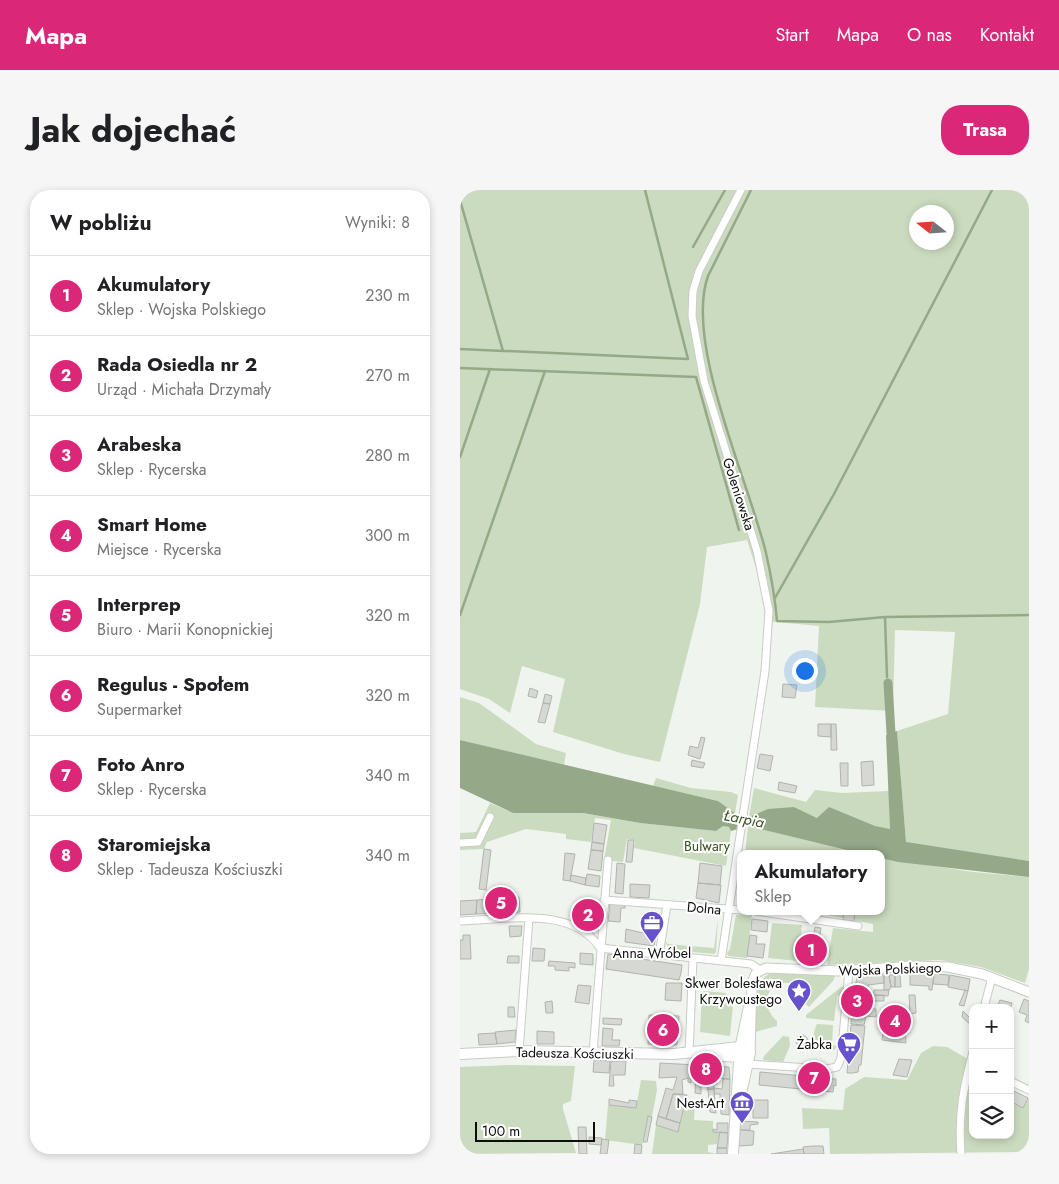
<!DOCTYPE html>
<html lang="pl">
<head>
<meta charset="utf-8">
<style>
	:root { --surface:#fff; --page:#f6f6f6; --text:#202124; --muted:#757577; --line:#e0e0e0; --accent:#db2777 }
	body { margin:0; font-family:Jost,sans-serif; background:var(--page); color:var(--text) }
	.controls { position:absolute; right:15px; bottom:15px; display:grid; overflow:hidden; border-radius:10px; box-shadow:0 2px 8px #0003 }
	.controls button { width:45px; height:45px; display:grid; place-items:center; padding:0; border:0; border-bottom:1px solid var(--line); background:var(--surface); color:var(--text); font:25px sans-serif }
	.compass { position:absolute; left:449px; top:15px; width:45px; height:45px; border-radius:50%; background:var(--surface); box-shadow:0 2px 8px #0003; rotate:287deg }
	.scale { position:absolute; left:15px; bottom:12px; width:120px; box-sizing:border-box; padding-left:5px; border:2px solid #0c0e0c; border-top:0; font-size:14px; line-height:18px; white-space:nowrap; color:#0c0e0c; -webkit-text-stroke:4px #fff; paint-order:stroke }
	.you { position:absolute; left:344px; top:480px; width:18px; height:18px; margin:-12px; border:4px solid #fff; border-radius:50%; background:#1a73e8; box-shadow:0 0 0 8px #1a73e833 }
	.badge { display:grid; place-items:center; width:32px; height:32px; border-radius:50%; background:var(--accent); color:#fff; font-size:16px; font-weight:700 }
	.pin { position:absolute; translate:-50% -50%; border:2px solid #fff; box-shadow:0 1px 5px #0006 }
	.popup { position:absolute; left:277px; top:660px; width:148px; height:65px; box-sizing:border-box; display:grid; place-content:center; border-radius:10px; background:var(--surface); filter:drop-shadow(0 1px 4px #0005); font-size:16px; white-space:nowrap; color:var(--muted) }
	.popup b { font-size:19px; color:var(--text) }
	.popup::after { content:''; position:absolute; left:50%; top:100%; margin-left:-10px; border:10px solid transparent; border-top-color:var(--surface) }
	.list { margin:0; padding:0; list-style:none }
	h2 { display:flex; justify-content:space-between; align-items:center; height:65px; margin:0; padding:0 20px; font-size:21px }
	h2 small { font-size:16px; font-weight:400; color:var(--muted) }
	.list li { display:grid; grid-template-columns:32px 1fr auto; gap:15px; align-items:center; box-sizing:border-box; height:80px; padding:0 20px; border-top:1px solid var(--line) }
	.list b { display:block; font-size:19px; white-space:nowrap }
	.list p { margin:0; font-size:16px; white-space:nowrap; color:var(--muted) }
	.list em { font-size:16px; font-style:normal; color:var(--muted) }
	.icon { flex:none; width:28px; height:28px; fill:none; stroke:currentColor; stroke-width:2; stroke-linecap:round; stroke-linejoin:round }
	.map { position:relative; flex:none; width:569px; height:964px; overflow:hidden; border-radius:20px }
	header { display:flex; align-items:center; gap:30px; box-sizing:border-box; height:70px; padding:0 25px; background:var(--accent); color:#fff }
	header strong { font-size:24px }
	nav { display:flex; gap:28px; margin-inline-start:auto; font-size:18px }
	.intro { display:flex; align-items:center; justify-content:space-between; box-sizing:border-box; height:120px; padding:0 30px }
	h1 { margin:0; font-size:35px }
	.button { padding:12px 22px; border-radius:20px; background:var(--accent); color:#fff; font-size:18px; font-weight:700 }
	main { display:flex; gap:30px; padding:0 30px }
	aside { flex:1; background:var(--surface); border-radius:20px; box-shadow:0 2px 8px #0003 }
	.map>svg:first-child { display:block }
</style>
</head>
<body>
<header>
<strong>Mapa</strong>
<nav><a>Start</a><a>Mapa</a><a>O nas</a><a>Kontakt</a></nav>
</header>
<div class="intro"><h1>Jak dojechać</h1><a class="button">Trasa</a></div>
<main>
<aside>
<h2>W pobliżu<small>Wyniki: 8</small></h2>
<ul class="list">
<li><span class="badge">1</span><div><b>Akumulatory</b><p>Sklep · Wojska Polskiego</p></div><em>230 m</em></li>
<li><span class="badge">2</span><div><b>Rada Osiedla nr 2</b><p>Urząd · Michała Drzymały</p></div><em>270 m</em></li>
<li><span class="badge">3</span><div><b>Arabeska</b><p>Sklep · Rycerska</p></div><em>280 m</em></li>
<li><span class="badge">4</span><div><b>Smart Home</b><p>Miejsce · Rycerska</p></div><em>300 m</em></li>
<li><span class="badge">5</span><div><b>Interprep</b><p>Biuro · Marii Konopnickiej</p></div><em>320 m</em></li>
<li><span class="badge">6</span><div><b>Regulus - Społem</b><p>Supermarket</p></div><em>320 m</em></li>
<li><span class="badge">7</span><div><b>Foto Anro</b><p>Sklep · Rycerska</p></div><em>340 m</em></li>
<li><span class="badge">8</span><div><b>Staromiejska</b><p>Sklep · Tadeusza Kościuszki</p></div><em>340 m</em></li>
</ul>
</aside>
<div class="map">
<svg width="569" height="964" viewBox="0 0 569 964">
	<rect width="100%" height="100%" fill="#f0f4ee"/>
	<path fill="#cbdbbf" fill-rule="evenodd" d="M0,0H569V671L446,653L437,541L488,524L495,442L435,440L433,521L355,517L359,436L305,431L306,409L287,350L247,357L240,414L200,572L164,564L93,542L105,489L62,476L50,523L29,509L0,499ZM457,22H487V52H457Z
		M0,507L19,513L76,554L106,563L104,575L0,550Z
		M196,588L231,598L271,602L278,605L275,624L258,611L193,596Z
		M294,598L346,612L355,600L382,603L429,601L430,639L357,628L334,617L289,627Z
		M30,613L53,623H123L180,633L256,641L263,636L269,637L271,641L266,676L174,658L175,650L167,649L163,672L144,670L151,630L135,628L131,652L106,649V644L66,639L27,652L24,659L0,660V643L16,642Z
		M288,636L403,664H285Z
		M421,668L513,682L569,687V779L565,793L521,777L480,770L367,775L373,738L413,742V734L345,721H421Z
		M292,724L287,768L268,766L267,763L270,759L276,725Z
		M258,728L256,762L254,764L210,760L204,750L208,754L254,758Z
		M312,733L342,735L338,771L308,768Z
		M315,782L375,786L373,791L349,817C342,812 344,800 334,795C313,785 295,812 317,831V836L295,842C297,823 291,786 315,782Z
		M381,797H384V803L377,806L374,831L346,828V825Z
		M244,801L266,803L264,813L273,815L270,846L240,842L242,803Z
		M357,834L373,835L372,855L378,856L374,860L365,861C354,854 351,845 357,834Z
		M323,846L329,847L330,856L323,872L303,870L304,866Z
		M473,856L487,857L513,872V945H550V911L563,917L569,908V962L370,964L369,938L343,939L342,918L383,920L385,899L404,887L447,890L461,863Z
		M51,875L115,876L111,911L103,914V919L116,963L0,964V877Z
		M181,890L196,891L197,900L192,927H188L182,955L145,950L148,915L176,918Z
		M226,910H235L234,930L253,931V942H260L257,954L248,955V962L257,964H192L196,935L218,942Z"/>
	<path fill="#95a887" d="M437,541L446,652L569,671V687L438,672L421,668V664H403L288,636L271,641L269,637L263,636L256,641L180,633L123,623H53L0,598V550L258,611L276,624L289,627L308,619L334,617L357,628L369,617L415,636L430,639L426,545Z"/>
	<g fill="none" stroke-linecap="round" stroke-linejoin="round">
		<path stroke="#95a887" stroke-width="2.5" d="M291,0L248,86C224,153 289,292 306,363C311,385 315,408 317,431L369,432L425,427L427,487
			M0,10L43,161
			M233,57L265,0
			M0,159L228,169L185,0
			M0,178L236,187L279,340
			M0,267L30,179
			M315,408L374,304L532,0
			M0,425L85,181
			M425,427L569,425"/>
		<path stroke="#95a887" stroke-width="9" d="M428,493L431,543"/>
	</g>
	<path fill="#d5d8d3" stroke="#b1b4ae" d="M323,494L337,495L335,508L322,507Z
		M70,498L78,501L76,508L68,506Z
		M85,504L92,506L90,514L83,513Z
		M83,513L90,514L85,533L78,532Z
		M358,534H371V547L358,546Z
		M371,534H376L377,560H371Z
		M241,547L245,548L240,569L228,565L230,556L238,558Z
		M300,564L313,566L310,581L297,578Z
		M232,570L245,573L243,578L231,576Z
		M413,571L414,595L402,596L401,572Z
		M380,573H388V596H381Z
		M319,592L337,596L335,603L318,600Z
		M134,633L147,635L144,654L132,652Z
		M168,650H174L172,672H166Z
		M132,652L144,654L143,661L131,660Z
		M24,659L31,660L26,700L19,699Z
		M131,660L143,661L141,681L128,679Z
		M105,663L115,664L110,691L103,690Z
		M157,673L165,674L163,704L155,703Z
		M240,673L262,676L260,695L238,693Z
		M127,684L140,686L139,697L125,695Z
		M111,685L126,688L125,695L110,691Z
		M238,693L261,695L259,713L236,708Z
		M170,694L190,695L189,708L170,707Z
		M59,707L60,722L16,724L17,710Z
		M17,710L16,724L0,725V711Z
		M150,714H165V718H161L160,732L148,731Z
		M117,717L137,720L136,729L134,731L115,728Z
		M384,721H395L394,731L383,730Z
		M292,729L308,731L307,742L291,740Z
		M49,736H62L61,746L50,747Z
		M355,737L361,738L358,759L356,762L343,761L345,747L353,748Z
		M166,739L196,746L194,756L165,752Z
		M3,745H10L11,769H0V750H3Z
		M290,745L297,746L296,754H305L303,768L287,766Z
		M73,758L85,759L84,771H72Z
		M120,763L133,764V775L120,774Z
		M148,764L222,775L221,783L219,790L146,779Z
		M48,766H59V773H47Z
		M89,771L115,773V778L109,777V781L95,780V776H88Z
		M450,783L474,784L472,800H469V796L450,795Z
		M423,784L424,793L408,795L407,805L394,804L397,787Z
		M474,784L489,785L488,795L473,794Z
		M429,785L431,797L429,800H424V786Z
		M429,785H435V797H431Z
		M435,785H440L441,797H435Z
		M490,785L510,789L508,801L488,797Z
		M206,793H222L221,811L205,810Z
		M118,795L131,796L129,814L115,812Z
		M414,800H429L428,806L413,805Z
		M505,800L508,801L504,816L499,815Z
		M395,805H407L406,819L394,818Z
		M413,805H424V811H413Z
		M449,805H455L456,823L450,824Z
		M564,809L569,811V833L565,831L567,825L559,822Z
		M540,810L552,813L550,820V818H537Z
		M92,811L93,823H86L85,812Z
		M48,817H54L55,827H48Z
		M392,818L416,819V827L406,826L404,835L391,834Z
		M429,819H444L446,853L422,850L426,821Z
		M503,821L512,830L511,835L502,827Z
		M189,825L219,826L217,855L188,854Z
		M143,828L162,829L161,835L143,834Z
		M391,835L405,836L401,875H399L398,882L393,883H387Z
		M143,838L153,839L152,850H160L159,856H142Z
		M56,840L55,852L37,854L35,842Z
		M77,841L94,842V854H77Z
		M35,843L37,854L19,855L18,844Z
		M336 851a6 6 0 1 1 12 0a6 6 0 1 1-12 0Z
		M439,869L452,870L447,887L433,885Z
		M134,870L150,871L149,883L133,882Z
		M151,871H166L165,885H153L154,896H149Z
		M200,873L236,875L235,889H231V893L228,892V888L222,890L223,904H213L206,929L198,926L206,898L213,900L217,887L199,888Z
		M236,875L252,876L254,899L247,900L249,892L241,890V904L235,903Z
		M252,876L269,877L270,889L257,888V894H253Z
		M300,882L376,889V896L374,895L373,902L299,895Z
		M263,889H270L269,925L261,924L260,904H254V898L262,899Z
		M248,899H254L256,923L250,922Z
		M554,901L568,908L563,918L550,911Z
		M213,904L227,905L220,933L206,929Z
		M149,909L169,913V910L177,911L176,918L149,915Z
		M293,910H308V928H293Z
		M188,926L192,927L187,952H183Z
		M198,926L220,933L218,942L196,935Z
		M280,931L298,932V934L290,935V940H280Z
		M257,933H268V943L253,942V939L257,940Z
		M118,937H126L127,964H119Z
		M280,940L294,941L293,955L279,956Z
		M260,942L268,943L267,958H257Z
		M129,947L142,948L141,955L129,954Z
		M142,949L149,950L147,964H140Z
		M175,954L182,955L181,964H174Z
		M352,956H363L364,964H344L343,957Z
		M257,958H267V964H257Z
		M343,959L344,964H311Z"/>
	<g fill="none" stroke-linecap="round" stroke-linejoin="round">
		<defs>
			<path id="minor" d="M0,653L18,652L30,627
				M144,710L281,720
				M296,721L398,736
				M0,731C44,730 112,715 140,758L291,774L300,780
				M199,765L207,715
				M261,771L305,481L309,421L297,361L244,191L232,126L233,101L239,81L281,0
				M524,818L532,787
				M59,861L69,728
				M133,863L148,670
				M229,864L233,768
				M286,874L367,879L377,877L381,868L389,781
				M550,891L569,900
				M501,964C498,925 503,899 513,862"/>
			<path id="tertiary" d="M280,857L288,819
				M290,863L292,793L296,783L306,778L378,781L455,776L488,777L522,784L569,802"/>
			<path id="secondary" d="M0,864L59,861L214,864L280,857L287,859L290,863
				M240,865L285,867
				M280,908L290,863
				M273,964L280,857"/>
		</defs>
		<use href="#minor" stroke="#c9ccc6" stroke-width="9"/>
		<use href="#tertiary" stroke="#c9ccc6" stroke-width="11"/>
		<use href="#secondary" stroke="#c9ccc6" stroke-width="12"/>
		<use href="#minor" stroke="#fff" stroke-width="7"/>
		<use href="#tertiary" stroke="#fff" stroke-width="9"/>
		<use href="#secondary" stroke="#fff" stroke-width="10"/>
	</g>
	<defs>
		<symbol id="office-pin" viewBox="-11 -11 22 30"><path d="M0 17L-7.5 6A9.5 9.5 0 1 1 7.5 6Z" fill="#6652cc" stroke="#fff"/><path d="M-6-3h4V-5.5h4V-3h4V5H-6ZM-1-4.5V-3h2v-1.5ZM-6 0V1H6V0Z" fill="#fff"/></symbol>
		<symbol id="sight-pin" viewBox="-11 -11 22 30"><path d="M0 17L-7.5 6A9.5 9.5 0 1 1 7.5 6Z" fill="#6652cc" stroke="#fff"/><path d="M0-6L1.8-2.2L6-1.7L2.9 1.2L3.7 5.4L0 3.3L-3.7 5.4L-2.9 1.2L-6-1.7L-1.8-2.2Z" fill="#fff"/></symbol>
		<symbol id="supermarket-pin" viewBox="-11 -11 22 30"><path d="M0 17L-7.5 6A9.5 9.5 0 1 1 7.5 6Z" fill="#6652cc" stroke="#fff"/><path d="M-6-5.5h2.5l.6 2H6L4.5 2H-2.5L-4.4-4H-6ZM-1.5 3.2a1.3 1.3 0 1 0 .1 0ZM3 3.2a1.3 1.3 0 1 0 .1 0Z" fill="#fff"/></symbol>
		<symbol id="museum-pin" viewBox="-11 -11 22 30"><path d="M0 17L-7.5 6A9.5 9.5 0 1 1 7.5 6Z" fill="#6652cc" stroke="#fff"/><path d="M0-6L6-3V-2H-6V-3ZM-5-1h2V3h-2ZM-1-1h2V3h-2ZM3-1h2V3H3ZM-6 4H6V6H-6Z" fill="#fff"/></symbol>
	</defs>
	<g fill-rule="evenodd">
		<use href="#office-pin" x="178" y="719" width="28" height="38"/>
		<use href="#sight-pin" x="325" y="787" width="28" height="38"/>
		<use href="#supermarket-pin" x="375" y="840" width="28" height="38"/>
		<use href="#museum-pin" x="268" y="899" width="28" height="38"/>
	</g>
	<g text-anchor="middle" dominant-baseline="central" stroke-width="4" stroke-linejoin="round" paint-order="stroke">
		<g font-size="14" fill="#0c0e0c" stroke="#fff">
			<text transform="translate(279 304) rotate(72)">Goleniowska</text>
			<text transform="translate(244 718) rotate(5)">Dolna</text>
			<text transform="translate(430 779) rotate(-2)">Wojska Polskiego</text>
			<text transform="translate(115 863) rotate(1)">Tadeusza Kościuszki</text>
		</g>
		<g font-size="14" fill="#35501f" stroke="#fff">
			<text x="247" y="656">Bulwary</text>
		</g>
		<g font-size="14" fill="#0c0e0c" stroke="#fff" text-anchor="end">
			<text x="192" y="763" text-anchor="middle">Anna Wróbel</text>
			<text x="322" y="793">Skwer Bolesława<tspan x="322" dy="16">Krzywoustego</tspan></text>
			<text x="372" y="854">Żabka</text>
			<text x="264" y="913">Nest-Art</text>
		</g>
		<g font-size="15" font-style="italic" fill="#36501f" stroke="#fff">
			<text transform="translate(284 629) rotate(11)">Łarpia</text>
		</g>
	</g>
</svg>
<div class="controls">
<button>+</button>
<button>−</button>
<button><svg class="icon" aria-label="layers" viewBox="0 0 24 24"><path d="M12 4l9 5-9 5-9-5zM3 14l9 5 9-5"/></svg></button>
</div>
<svg class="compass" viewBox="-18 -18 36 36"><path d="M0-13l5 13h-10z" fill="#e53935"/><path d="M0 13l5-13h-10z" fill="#757577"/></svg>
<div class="scale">100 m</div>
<div class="you"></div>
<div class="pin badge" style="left:351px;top:760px">1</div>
<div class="popup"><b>Akumulatory</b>Sklep</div>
<div class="pin badge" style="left:128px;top:725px">2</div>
<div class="pin badge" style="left:397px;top:811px">3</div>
<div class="pin badge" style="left:435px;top:831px">4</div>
<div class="pin badge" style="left:41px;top:713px">5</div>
<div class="pin badge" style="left:203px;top:840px">6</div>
<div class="pin badge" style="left:354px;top:888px">7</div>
<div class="pin badge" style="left:246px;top:879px">8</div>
</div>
</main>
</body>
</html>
